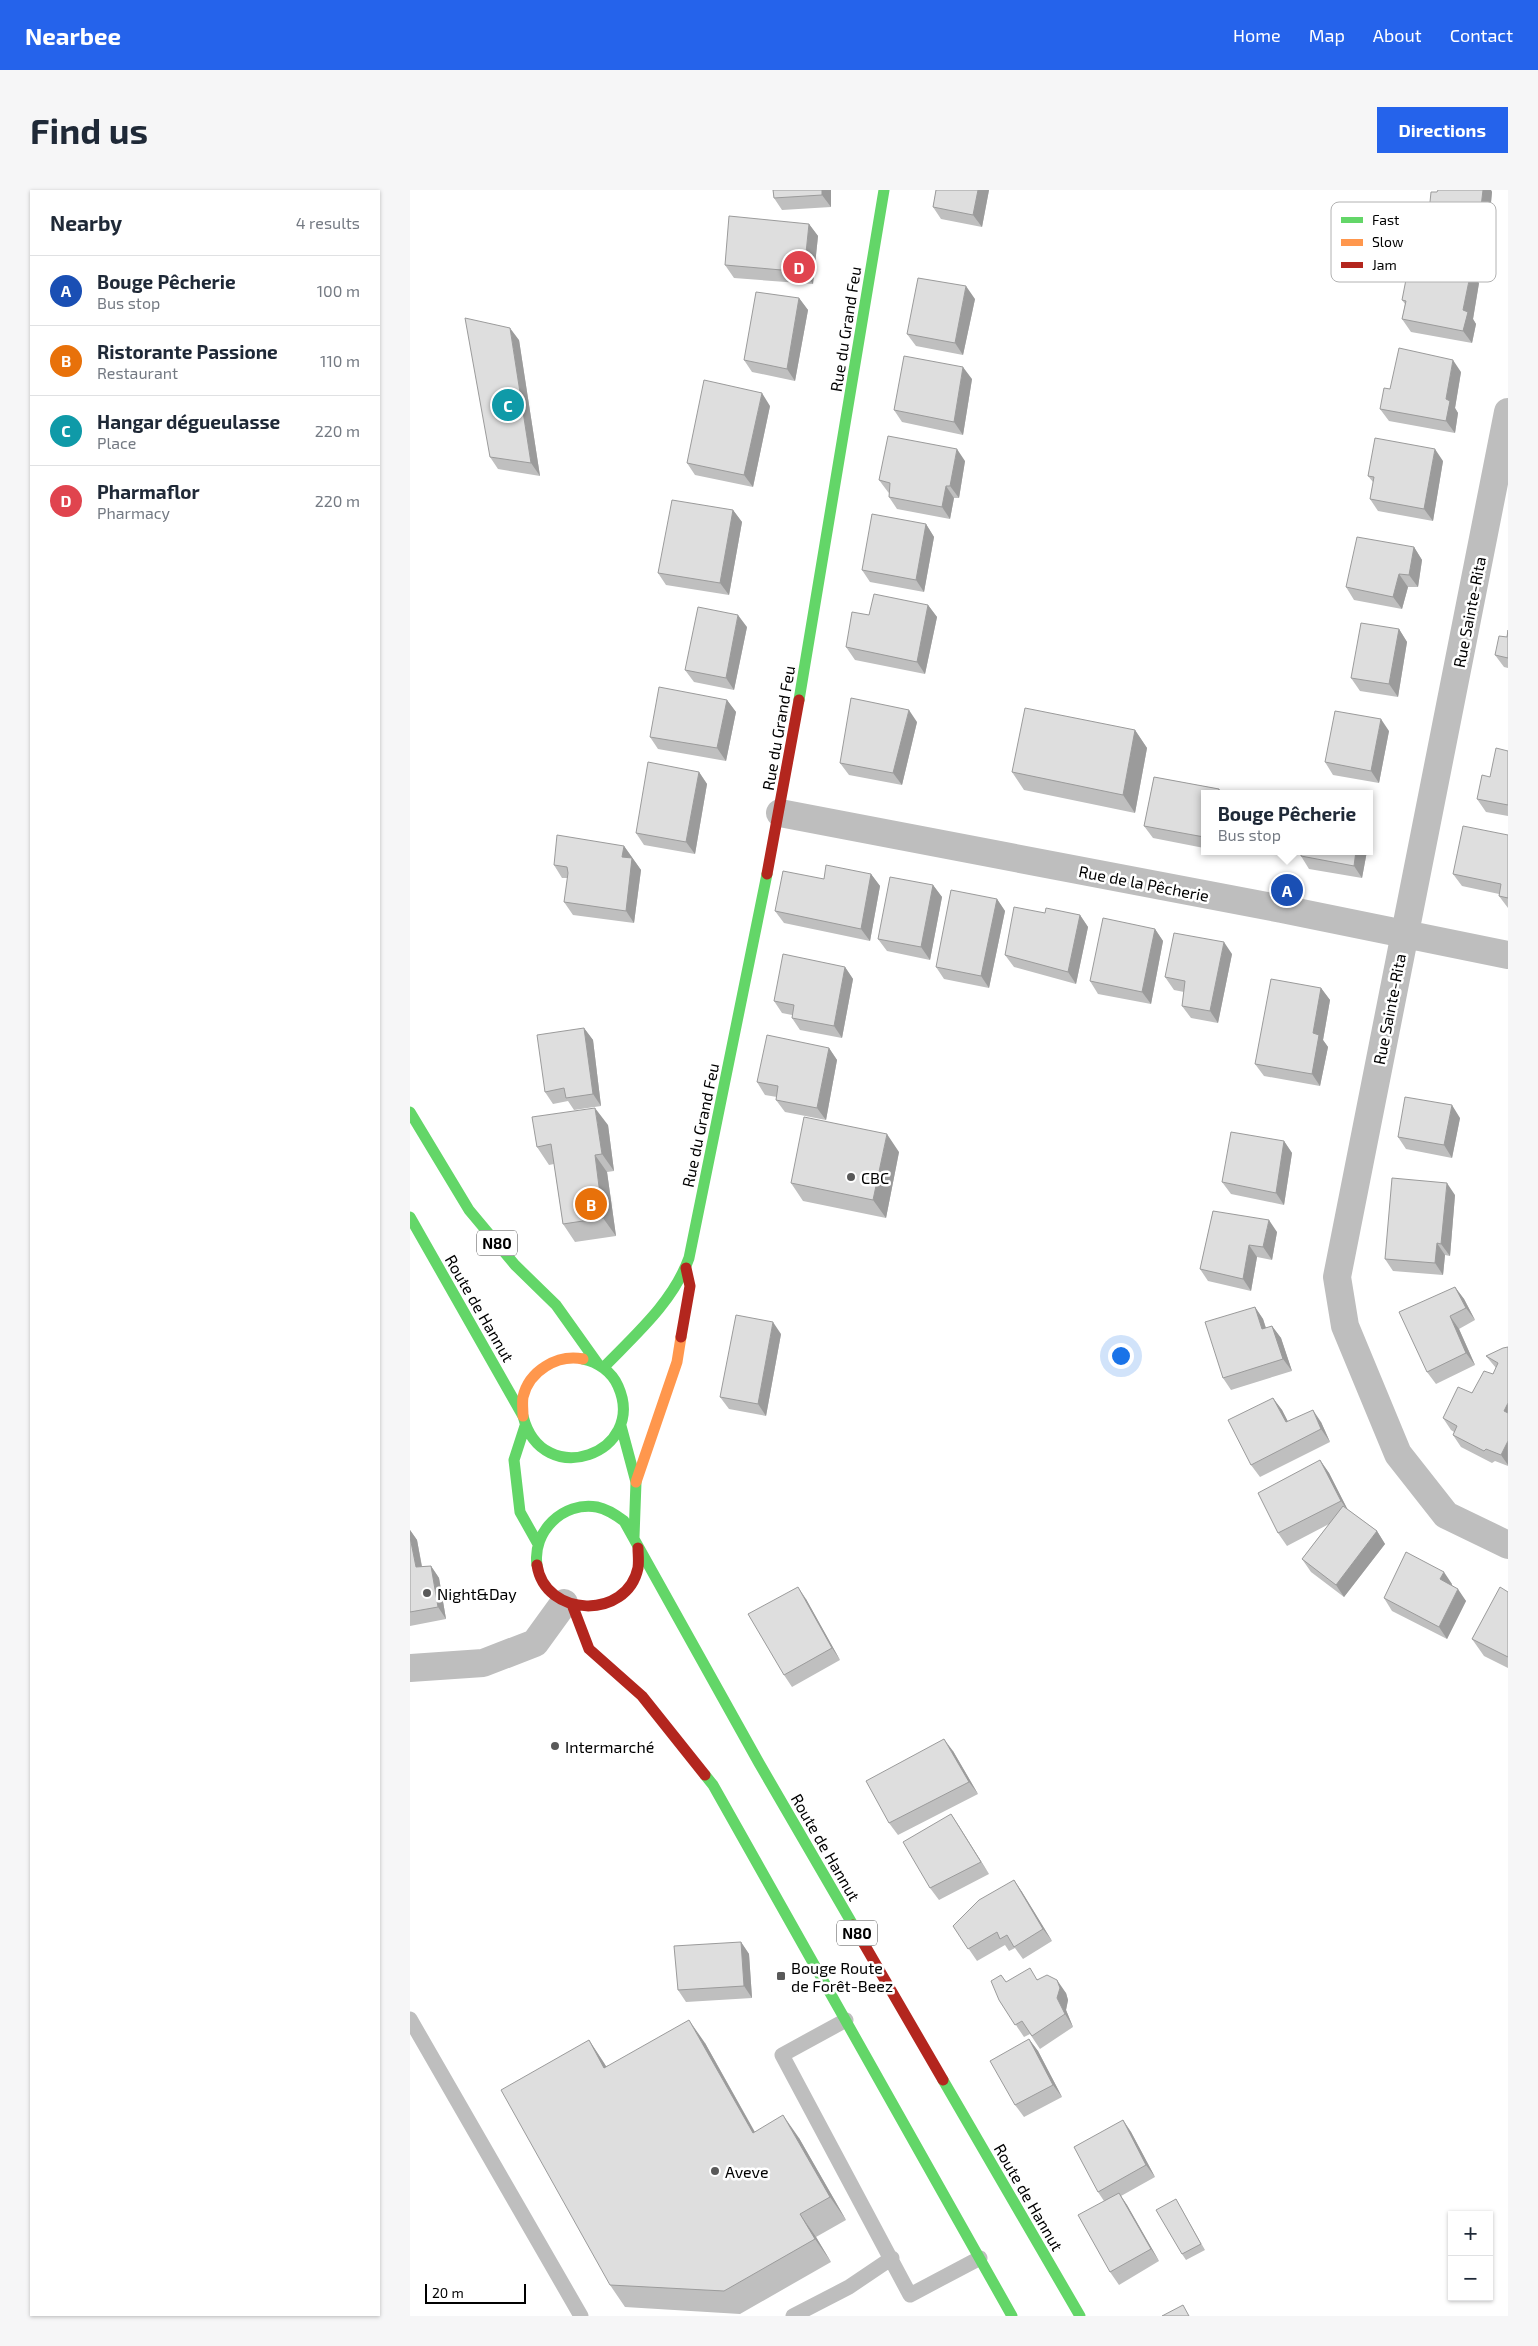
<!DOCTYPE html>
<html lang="en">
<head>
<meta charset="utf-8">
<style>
	:root { --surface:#fff; --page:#f6f6f7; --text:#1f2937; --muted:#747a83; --line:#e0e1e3; --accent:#2563eb }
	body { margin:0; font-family:"Exo 2",sans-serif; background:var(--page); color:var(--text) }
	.controls { position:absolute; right:15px; bottom:15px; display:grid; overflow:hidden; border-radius:0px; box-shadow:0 1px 4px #0004 }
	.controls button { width:45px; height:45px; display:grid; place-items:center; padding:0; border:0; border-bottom:1px solid var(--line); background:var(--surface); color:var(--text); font:25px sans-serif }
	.scale { position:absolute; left:15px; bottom:12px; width:101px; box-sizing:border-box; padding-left:5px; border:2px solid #000; border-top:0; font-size:14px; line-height:18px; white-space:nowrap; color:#000; -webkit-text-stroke:4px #fff; paint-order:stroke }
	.you { position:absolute; left:710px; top:1165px; width:18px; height:18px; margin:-12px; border:4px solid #fff; border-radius:50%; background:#1a73e8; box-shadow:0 0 0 8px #1a73e833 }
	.badge { display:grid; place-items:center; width:32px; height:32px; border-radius:50%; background:var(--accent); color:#fff; font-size:16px; font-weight:700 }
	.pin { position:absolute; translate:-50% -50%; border:2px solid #fff; box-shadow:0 1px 5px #0006 }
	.popup { position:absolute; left:791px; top:600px; width:172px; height:65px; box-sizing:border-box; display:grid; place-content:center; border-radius:0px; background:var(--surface); filter:drop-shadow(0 1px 4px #0005); font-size:16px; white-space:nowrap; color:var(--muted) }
	.popup b { font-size:19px; color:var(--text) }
	.popup::after { content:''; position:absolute; left:50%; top:100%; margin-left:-10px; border:10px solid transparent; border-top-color:var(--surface) }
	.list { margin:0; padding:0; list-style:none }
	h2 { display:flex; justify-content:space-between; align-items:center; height:65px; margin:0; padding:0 20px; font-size:21px }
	h2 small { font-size:16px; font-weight:400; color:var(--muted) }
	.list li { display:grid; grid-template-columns:32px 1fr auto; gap:15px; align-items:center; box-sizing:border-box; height:70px; padding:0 20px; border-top:1px solid var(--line) }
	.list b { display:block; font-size:19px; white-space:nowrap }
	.list p { margin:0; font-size:16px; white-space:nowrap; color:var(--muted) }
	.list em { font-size:16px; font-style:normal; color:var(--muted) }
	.map { position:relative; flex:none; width:1098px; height:2126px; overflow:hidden; border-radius:0px }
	header { display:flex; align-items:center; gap:30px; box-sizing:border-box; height:70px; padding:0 25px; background:var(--accent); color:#fff }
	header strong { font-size:24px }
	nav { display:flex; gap:28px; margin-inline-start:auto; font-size:18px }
	.intro { display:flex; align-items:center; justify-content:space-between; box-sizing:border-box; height:120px; padding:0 30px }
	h1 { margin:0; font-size:35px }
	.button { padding:12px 22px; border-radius:0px; background:var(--accent); color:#fff; font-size:18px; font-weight:700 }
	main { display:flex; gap:30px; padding:0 30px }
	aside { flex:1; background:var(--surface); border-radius:0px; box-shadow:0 1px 4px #0004 }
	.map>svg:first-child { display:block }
</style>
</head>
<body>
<header>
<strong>Nearbee</strong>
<nav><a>Home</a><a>Map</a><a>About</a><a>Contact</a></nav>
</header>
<div class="intro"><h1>Find us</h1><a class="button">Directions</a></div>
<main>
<aside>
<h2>Nearby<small>4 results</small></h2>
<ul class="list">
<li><span class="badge" style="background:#1a4fb4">A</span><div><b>Bouge Pêcherie</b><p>Bus stop</p></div><em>100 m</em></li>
<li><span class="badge" style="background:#e8710a">B</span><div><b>Ristorante Passione</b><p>Restaurant</p></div><em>110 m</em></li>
<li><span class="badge" style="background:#0f9aa8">C</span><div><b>Hangar dégueulasse</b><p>Place</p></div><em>220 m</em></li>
<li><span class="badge" style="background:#e0444e">D</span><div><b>Pharmaflor</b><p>Pharmacy</p></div><em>220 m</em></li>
</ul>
</aside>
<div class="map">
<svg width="1098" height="2126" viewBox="0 0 1098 2126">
	<rect width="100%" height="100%" fill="#fff"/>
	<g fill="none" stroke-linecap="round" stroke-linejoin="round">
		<path stroke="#bebebe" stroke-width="15" d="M0,1829L171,2126
			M436,1830L372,1865L500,2105L570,2068
			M383,2126L439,2097L482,2068"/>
		<path stroke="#bebebe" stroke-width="28" d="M1098,222L927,1087L935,1136L988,1264L1036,1325L1098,1355
			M370,623L872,719L1098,765
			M0,1478L73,1473L125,1453L154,1413"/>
		<path stroke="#63d668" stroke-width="11" d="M389,510L474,0
			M0,922L59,1020L105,1075L146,1115L188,1174
			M0,1027L113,1226C132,1302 238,1263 208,1196C202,1182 188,1172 173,1169
			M194,1177C226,1144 263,1112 279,1068L357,684
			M115,1236L104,1270L110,1322L128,1354
			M211,1236L226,1292L224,1347
			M127,1375C122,1342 153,1311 187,1317C197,1319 206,1325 214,1331L349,1573L443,1735
			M295,1585L303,1595L602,2126
			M533,1890L670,2126"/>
		<path stroke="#ff974d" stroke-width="11" d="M113,1226C113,1220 112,1213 113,1207C119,1181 147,1164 173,1169
			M226,1292L267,1172L271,1147"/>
		<path stroke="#b3261e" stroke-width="11" d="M357,684L389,510
			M271,1147L280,1096L276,1078
			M127,1375C135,1428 217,1430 228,1378C229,1371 228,1364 228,1358
			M163,1417L179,1459L232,1506L295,1585
			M443,1735L533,1890"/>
	</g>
	<path fill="#bfbfbf" d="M363,0H421V17L372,20L364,8Z
		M526,0H579L572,37L531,29L523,17Z
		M1028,0H1081L1082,2L1076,64L1026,54L1017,42Z
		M399,34L408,46L403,94L324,88L315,75Z
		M1069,93L1063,129L1066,134L1062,153L1001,142L992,129L995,114L992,110Z
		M389,108L398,120L385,191L342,182L334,170Z
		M565,109L553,165L506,156L497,144Z
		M109,150L130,286L88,279L80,267Z
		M1051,182L1045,218L1048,223L1045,243L979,231L970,219Z
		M562,189L553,245L492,232L484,220Z
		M360,216L343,297L285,285L277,273Z
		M555,271L549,308H544L540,329L487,319L479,307V303L478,302L469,290Z
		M1033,271L1023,331L968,321L960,309L963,292L958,286Z
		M323,320L332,332L319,405L256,395L248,383Z
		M516,334L524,347L514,402L460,392L452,380Z
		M1004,357L1012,370L1008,397H998L992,419L944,410L936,397Z
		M518,415L527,427L515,484L445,470L436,457L459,425Z
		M337,437L324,500L284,492L275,480Z
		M989,439L997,452L988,507L950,501L941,488Z
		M1098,440V478L1094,477L1085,465L1097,447Z
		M317,510L326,522L316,571L248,559L240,547Z
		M507,532L492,595L439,585L430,573Z
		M725,540L737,558L725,623L614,600L602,582Z
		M979,541L969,593L923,585L915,572Z
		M1098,561V626L1076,622L1067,609L1080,587Z
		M289,582L297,594L285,664L234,655L226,643Z
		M744,587L809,599L813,604H794V658L743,648L734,636Z
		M1098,645V718L1089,706V704L1052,696L1043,684Z
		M214,656L231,680L224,733L163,725L154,712L158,688H152L144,675Z
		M957,661L952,688L899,679L891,666Z
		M461,684L470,696L460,751L374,733L365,721L414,689Z
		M523,695L532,707L520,770L477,761L468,749Z
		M587,709L595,721L579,798L534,789L526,777Z
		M635,723L670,725L678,737L666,794L604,777L595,765Z
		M745,739L753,751L741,814L688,804L680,791Z
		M822,764L808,833L781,828L772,816L774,802L764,800L755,787Z
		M435,777L443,789L432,848L390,840L382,828V825L372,823L364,811Z
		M911,798L920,810L913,850L918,857L910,896L854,886L845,874Z
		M174,838L183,850L191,916L164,920L158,911L143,914L135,902Z
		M419,858L427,870L416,930L375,922L366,910L367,907L355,905L347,892Z
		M1050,928L1042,968L996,959L988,947Z
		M198,935L204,981L197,982L206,1046L165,1052L153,1034L144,974L139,975L127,957Z
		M874,951L882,963L874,1015L821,1004L812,992Z
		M489,962L476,1028L393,1011L381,993Z
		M1045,1005L1040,1066L1035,1065L1033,1085L983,1081L975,1069Z
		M803,1021L867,1042L862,1070L847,1067L841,1101L798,1091L790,1079Z
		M1045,1097L1054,1109L1065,1130L1049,1139L1065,1175L1026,1194L1017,1182Z
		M845,1117L853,1129L856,1138L862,1136L871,1148L882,1181L821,1200L813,1188Z
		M371,1144L356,1226L319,1219L310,1207Z
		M1098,1157V1276L1085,1271L1082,1273L1051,1257L1043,1245L1044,1242L1041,1240L1033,1228L1083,1184L1086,1178L1076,1166Z
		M863,1208L872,1220L878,1232H911L920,1252L850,1287L841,1275Z
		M910,1270L919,1283L937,1319L967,1341L975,1354L934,1407L901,1382L892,1369L919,1334L877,1356L868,1343Z
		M0,1340L7,1350L12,1376H21L29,1388L36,1429L0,1436Z
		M1042,1394V1395L1056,1411L1037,1449L982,1421L974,1408Z
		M1098,1402V1478L1074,1466L1062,1449Z
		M396,1409L430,1470L382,1497L374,1485Z
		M543,1561L568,1604L488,1645L479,1633Z
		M541,1624L579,1684L529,1710L520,1698Z
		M604,1690L612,1702L642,1751L613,1769L605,1758L599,1761L595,1755L567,1771L543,1736Z
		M331,1752L339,1764L342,1808L276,1812L268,1800Z
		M591,1785L596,1792L628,1789L656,1803L658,1810L656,1820L663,1837L630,1859L620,1844L614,1847L589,1810Z
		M619,1849L628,1861L652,1907L614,1927L605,1915Z
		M179,1850L196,1876L295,1853L345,1942L389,1948L436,2030L406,2047L421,2072L330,2124L215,2117L200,2095Z
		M713,1930L721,1942L745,1987L711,2006L717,2015L749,2071L709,2095L700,2082L694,2011L688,2002Z
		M770,2016L795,2060L776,2070L772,2064Z"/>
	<path fill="#9b9b9b" d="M412,0H421V17L412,5Z
		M568,0H579L572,37L563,25Z
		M1073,0H1081L1082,2L1076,64L1067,51Z
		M399,34L408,46L403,94L394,82Z
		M1061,81L1069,93L1063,129L1066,134L1062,153L1053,141V120Z
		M556,96L565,109L553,165L545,153Z
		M389,108L398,120L385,191L377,179Z
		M100,138L109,150L130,286L121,273Z
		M1043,170L1051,182L1045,218L1048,223L1045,243L1036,231V209Z
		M553,177L562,189L553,245L544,232Z
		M352,203L360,216L343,297L334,285Z
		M547,259L555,271L549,308L540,296Z
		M1025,259L1033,271L1023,331L1014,319Z
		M536,296L544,308L540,329L532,317Z
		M323,320L332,332L319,405L310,393Z
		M516,334L524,347L514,402L506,390Z
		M1004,357L1012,370L1008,397L999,385Z
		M989,384L998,397L992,419L983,407Z
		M518,415L527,427L515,484L507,472Z
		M328,425L337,437L324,500L316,488Z
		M989,439L997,452L988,507L979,494Z
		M317,510L326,522L316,571L307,558Z
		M499,520L507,532L492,595L483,583Z
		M971,529L979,541L969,593L961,581Z
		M725,540L737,558L725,623L713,605Z
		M289,582L297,594L285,664L276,652Z
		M809,599L813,604H808Z
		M960,623L963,629L960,648Z
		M214,656L231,680L224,733L216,721L212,667Z
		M946,661H957L952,688L944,676Z
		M461,684L470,696L460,751L451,739Z
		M523,695L532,707L520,770L511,757Z
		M587,709L595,721L579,798L571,786Z
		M670,725L678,737L666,794L658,782Z
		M745,739L753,751L741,814L732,802Z
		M814,752L822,764L808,833L800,821Z
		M435,777L443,789L432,848L424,836Z
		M911,798L920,810L913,850L918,857L910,896L902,884L903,843Z
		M174,838L183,850L191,916L183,904Z
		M419,858L427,870L416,930L407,918Z
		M1042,915L1050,928L1042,968L1034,955Z
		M185,918L198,935L204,981L192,964Z
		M477,944L489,962L476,1028L463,1010Z
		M874,951L882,963L874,1015L866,1003Z
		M185,965L197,982L206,1046L193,1028Z
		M1037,993L1045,1005L1040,1066L1031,1054Z
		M859,1030L867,1042L862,1070L853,1057Z
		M1027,1053L1035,1065L1033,1085L1025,1073Z
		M839,1055L847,1067L841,1101L833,1089Z
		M1045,1097L1054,1109L1065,1130L1056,1118Z
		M845,1117L853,1129L860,1151L852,1139Z
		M1040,1126L1049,1139L1065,1175L1056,1163Z
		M363,1132L371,1144L356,1226L348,1214Z
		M862,1136L871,1148L882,1181L873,1169Z
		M863,1208L872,1220L885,1245L876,1232Z
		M1098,1213V1227L1094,1221Z
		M903,1220L911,1232L920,1252L911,1239Z
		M1098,1251V1275L1091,1265Z
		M910,1270L919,1283L940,1324L931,1311Z
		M0,1340L7,1350L14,1389L6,1377L0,1347Z
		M967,1341L975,1354L934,1407L926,1395Z
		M21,1376L29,1388L36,1429L28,1417Z
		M1034,1382L1042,1394L1039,1402L1030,1389Z
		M388,1397L396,1409L430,1470L422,1458Z
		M1048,1399L1056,1411L1037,1449L1029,1437Z
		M534,1549L543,1561L568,1604L559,1592Z
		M541,1624L549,1636L579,1684L571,1672Z
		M604,1690L612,1702L642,1751L633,1739Z
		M331,1752L339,1764L342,1808L334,1796Z
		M647,1790L656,1803L658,1810L656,1820L663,1837L655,1824L647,1808Z
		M279,1830L295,1853L358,1966L343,1943Z
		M619,1849L628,1861L652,1907L643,1895Z
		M179,1850L194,1873L210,1900L194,1878Z
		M373,1925L389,1948L436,2030L420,2007Z
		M713,1930L721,1942L745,1987L736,1975Z
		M709,2003L717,2015L749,2071L741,2059Z
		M390,2024L406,2047L421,2072L405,2049Z"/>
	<path fill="#dedede" stroke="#9b9b9b" d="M363,0H412V5L364,8Z
		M526,0H568L563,25L523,17Z
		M1028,0H1073L1067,51L1017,42L1021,2H1027Z
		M319,26L399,34L394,82L315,75Z
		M1000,69L1061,81L1053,120L1058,122L1053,141L992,129L996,111L992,110Z
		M508,88L556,96L545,153L497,144Z
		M346,102L389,108L377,179L334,170Z
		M55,128L100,138L121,273L80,267Z
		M989,158L1043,170L1036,209L1040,211L1036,231L970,219L974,198L980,199Z
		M494,166L553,177L544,232L484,220Z
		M294,190L352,203L334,285L277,273Z
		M478,246L547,259L540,296H536L532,317L479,307L480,293L469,290Z
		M965,248L1025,259L1014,319L960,309L964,287L958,286Z
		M262,310L323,320L310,393L248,383Z
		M462,324L516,334L506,390L452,380Z
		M947,347L1004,357L999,385L989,384L983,407L936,397Z
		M464,404L518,415L507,472L436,457L442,422L459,425Z
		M288,417L328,425L316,488L275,480Z
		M951,433L989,439L979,494L941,488Z
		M1098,440V468L1085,465L1089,446L1097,447Z
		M249,497L317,510L307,558L240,547Z
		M441,508L499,520L483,583L430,573Z
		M615,518L725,540L713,605L602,582Z
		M925,521L971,529L961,581L915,572Z
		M1086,558L1098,561V615L1067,609L1072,585L1080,587Z
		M238,572L289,582L276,652L226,643Z
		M744,587L809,599L808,604H794V647L734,636Z
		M1053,636L1098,645V708L1089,706L1091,694L1043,684Z
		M147,645L214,656L212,667L222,668L216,721L154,712L158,683L157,677L144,675Z
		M891,661H946L944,676L891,666Z
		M416,675L461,684L451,739L365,721L373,681L414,689Z
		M480,687L523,695L511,757L468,749Z
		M541,700L587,709L571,786L526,777Z
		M604,717L635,723L636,718L670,725L658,782L595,765Z
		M693,728L745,739L732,802L680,791Z
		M764,743L814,752L800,821L772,816L775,791L755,787Z
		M373,764L435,777L424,836L382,828L384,815L364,811Z
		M861,789L911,798L903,843L909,845L902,884L845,874Z
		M174,838L183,904L156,908L154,898L135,902L127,845Z
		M357,845L419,858L407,918L366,910L368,896L347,892Z
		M995,907L1042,915L1034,955L988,947Z
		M185,918L192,964L185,965L193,1028L153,1034L141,954L127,957L122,927Z
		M394,927L477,944L463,1010L381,993Z
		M821,942L874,951L866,1003L812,992Z
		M982,988L1037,993L1031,1054L1027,1053L1025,1073L975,1069Z
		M803,1021L859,1030L853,1057L839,1055L833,1089L790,1079Z
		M1045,1097L1056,1118L1040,1126L1056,1163L1017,1182L989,1122Z
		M845,1117L852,1139L862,1136L873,1169L813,1188L795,1132Z
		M326,1125L363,1132L348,1214L310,1207Z
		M1098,1157V1213L1094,1221L1098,1223V1251L1091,1265L1076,1259L1074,1261L1043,1245L1047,1236L1033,1228L1048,1197L1062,1203L1074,1181L1083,1184L1088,1173L1076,1166L1093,1158Z
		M863,1208L876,1232L903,1220L911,1239L841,1275L818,1230Z
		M910,1270L931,1311L868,1343L848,1303Z
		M933,1316L967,1341L926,1395L892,1369Z
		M0,1347L6,1377L21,1376L28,1417L0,1422Z
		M996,1362L1034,1382L1030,1389L1048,1399L1029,1437L974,1408Z
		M388,1397L422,1458L374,1485L338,1424Z
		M1090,1397L1098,1402V1467L1062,1449Z
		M534,1549L559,1592L479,1633L456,1591Z
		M541,1624L571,1672L520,1698L493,1652Z
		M604,1690L633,1739L604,1757L597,1745L590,1749L587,1742L558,1759L543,1736L569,1710Z
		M331,1752L334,1796L268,1800L264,1756Z
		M620,1778L627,1790L637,1785L647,1790L650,1798L647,1808L655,1824L622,1846L612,1831L605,1835L589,1810L581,1791L591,1785L596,1792Z
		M279,1830L343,1943L373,1925L420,2007L390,2024L405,2049L314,2101L200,2095L91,1900L179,1850L194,1878Z
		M619,1849L643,1895L605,1915L580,1871Z
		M713,1930L736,1975L688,2002L664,1957Z
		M709,2003L741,2059L700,2082L668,2025Z
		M766,2009L791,2054L772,2064L746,2020Z
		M773,2115L779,2126H752Z"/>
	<g fill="#595959" stroke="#fff" stroke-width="2">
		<circle cx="441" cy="987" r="5"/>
		<circle cx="17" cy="1403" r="5"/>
		<circle cx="145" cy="1556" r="5"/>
		<rect x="366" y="1781" width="10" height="10" rx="2.5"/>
		<circle cx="305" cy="1981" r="5"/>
	</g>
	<g text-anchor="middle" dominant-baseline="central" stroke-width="5" stroke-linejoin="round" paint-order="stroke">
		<g fill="#fff" stroke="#4c4c4c" stroke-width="1">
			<rect x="67" y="1040.5" width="40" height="25" rx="4"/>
			<rect x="427" y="1730.5" width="40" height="25" rx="4"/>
		</g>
		<g font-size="15" font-weight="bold" fill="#000">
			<text x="87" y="1053">N80</text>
			<text x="447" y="1743">N80</text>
		</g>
		<g font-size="16" fill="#000" stroke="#fff">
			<text transform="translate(435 139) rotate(-81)">Rue du Grand Feu</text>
			<text transform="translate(1059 422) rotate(-79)">Rue Sainte-Rita</text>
			<text transform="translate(368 538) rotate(-80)">Rue du Grand Feu</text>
			<text transform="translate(734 693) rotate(11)">Rue de la Pêcherie</text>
			<text transform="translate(979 819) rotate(-79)">Rue Sainte-Rita</text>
			<text transform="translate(290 935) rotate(-78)">Rue du Grand Feu</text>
			<text transform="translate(70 1118) rotate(60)">Route de Hannut</text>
			<text transform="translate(416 1657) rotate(60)">Route de Hannut</text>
			<text transform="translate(619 2007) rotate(60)">Route de Hannut</text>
		</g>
		<g font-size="16" fill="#000" stroke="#fff" text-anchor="start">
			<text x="451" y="987">CBC</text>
			<text x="27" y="1403">Night&amp;Day</text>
			<text x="155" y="1556">Intermarché</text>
			<text x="381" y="1777">Bouge Route<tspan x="381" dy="18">de Forêt-Beez</tspan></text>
			<text x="315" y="1981">Aveve</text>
		</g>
	</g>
	<rect x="921" y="12" width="165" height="80" rx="8" fill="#fff" stroke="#b2b2b2" stroke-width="1"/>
	<rect x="931" y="27" width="22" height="6" fill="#63d668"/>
	<rect x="931" y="49" width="22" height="7" fill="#ff974d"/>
	<rect x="931" y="72" width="22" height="6" fill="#b3261e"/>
	<g font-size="14" fill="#000">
		<text x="962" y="35">Fast</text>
		<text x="962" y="57">Slow</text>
		<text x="962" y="80">Jam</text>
	</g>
</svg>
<div class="controls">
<button>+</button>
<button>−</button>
</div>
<div class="scale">20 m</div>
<div class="you"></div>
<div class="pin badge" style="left:877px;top:700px;background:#1a4fb4">A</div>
<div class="popup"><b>Bouge Pêcherie</b>Bus stop</div>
<div class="pin badge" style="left:181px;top:1014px;background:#e8710a">B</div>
<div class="pin badge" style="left:98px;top:215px;background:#0f9aa8">C</div>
<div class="pin badge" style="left:389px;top:77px;background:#e0444e">D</div>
</div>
</main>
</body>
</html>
